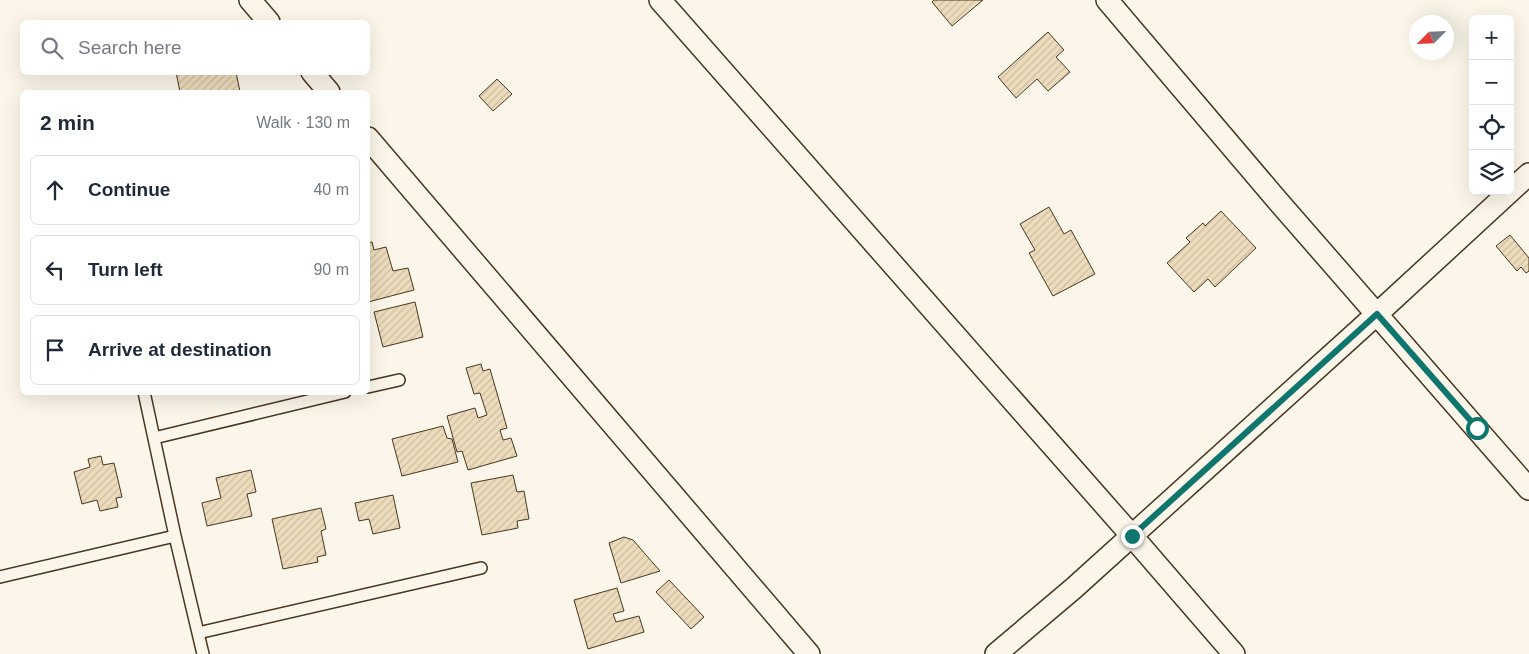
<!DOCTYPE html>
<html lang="en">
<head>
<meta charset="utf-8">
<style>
	:root { --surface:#fff; --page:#f6f6f7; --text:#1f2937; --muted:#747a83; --line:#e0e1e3 }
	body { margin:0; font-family:Arial,sans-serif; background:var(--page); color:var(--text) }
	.controls { position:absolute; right:15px; top:15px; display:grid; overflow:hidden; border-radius:8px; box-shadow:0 5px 20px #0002 }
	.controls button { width:45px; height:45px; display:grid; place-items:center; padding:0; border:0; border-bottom:1px solid var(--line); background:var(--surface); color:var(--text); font:25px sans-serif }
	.compass { position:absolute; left:1409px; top:15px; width:45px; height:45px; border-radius:50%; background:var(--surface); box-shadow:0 5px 20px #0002; rotate:246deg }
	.stop { position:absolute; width:15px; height:15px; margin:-11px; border:4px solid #0f766e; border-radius:50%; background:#fff }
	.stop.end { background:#0f766e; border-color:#fff; box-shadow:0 1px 5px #0008 }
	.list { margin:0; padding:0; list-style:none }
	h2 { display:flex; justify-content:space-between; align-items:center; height:65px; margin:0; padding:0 20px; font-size:21px }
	h2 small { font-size:16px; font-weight:400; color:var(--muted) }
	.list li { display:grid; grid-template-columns:32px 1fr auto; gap:15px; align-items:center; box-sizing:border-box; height:70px; margin:0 10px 10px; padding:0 10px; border:1px solid var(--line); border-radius:8px }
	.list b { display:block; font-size:19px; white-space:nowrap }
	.list em { font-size:16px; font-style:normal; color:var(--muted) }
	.icon { flex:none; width:28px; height:28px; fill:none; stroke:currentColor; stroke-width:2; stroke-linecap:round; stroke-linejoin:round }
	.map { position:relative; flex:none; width:1529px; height:654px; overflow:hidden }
	.search { position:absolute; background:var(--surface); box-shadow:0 5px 20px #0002; left:20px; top:20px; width:350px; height:55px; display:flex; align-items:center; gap:12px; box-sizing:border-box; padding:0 18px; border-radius:8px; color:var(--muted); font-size:19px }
	.panel { position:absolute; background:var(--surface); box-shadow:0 5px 20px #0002; left:20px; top:90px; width:350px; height:305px; border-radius:8px }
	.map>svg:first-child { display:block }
</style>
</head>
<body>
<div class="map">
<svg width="1529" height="654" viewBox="0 0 1529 654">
	<defs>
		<pattern id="building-hatch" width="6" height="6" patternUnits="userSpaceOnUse" patternTransform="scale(1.25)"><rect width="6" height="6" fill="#ecdcbc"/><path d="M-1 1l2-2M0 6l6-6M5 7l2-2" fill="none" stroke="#ccbda1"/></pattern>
	</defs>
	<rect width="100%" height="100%" fill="#fbf6e9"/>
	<path fill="url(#building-hatch)" stroke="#4a3520" d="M934,0H983L952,26L932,2Z
		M1048,32L1064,50L1056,57L1070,72L1048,91L1037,79L1016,98L998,77Z
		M176,72H236L240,92H180Z
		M497,79L512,94L493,111L479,96Z
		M1049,207L1064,234L1071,230L1095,274L1053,296L1029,253L1035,250L1020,224Z
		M1221,211L1256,248L1215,287L1208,279L1194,292L1167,263L1190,242L1186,238L1203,223L1205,226Z
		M1510,235L1529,258V271L1526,273L1521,267L1517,271L1496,246Z
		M372,242L374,250L386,247L393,271L408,268L414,290L368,302V243Z
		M415,302L423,337L383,347L374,312Z
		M481,364L483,371L490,369L507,428L500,430L503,440L511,438L517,456L468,470L462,451L457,452L447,416L475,408L478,418L487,415L480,393L474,394L466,368Z
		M443,426L447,438L452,439L458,462L402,476L392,439Z
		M101,456L103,465L114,463L122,497L116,498L118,507L100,511L97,500L82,504L74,472L90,467L88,459Z
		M251,470L256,492L247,494L252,516L207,526L202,503L221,498L216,478Z
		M513,475L517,492L524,491L529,519L517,521L518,528L482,535L471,483Z
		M393,495L400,528L373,534L369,519L359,521L355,503Z
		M321,508L326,529L321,531L326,555L317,557L318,562L283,569L272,519Z
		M624,537L633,540L660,571L621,583L609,543Z
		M669,580L704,617L691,629L656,592Z
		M617,588L624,611L613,614L616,622L639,616L644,632L588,649L574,600Z"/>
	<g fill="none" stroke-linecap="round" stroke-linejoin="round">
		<defs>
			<path id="lane" d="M368,387L399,380
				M144,392L175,536L203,654
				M154,438L345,392
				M0,577L175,536
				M198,633L481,568"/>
			<path id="street" d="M250,0L269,22
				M660,0L1132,536L1234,654
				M1107,0L1277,200L1529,489
				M312,72L329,92
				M368,138L809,654
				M996,654L1074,588L1377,314L1529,174"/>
		</defs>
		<use href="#lane" stroke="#4a3520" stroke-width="14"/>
		<use href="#street" stroke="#4a3520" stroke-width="24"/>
		<use href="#lane" stroke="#fbf6e9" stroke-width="11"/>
		<use href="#street" stroke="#fbf6e9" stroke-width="21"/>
	</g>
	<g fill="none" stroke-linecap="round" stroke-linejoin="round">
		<path stroke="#0f766e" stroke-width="6" d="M1132,536L1377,314L1477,428"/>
	</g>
</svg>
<div class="controls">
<button>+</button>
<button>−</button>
<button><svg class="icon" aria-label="locate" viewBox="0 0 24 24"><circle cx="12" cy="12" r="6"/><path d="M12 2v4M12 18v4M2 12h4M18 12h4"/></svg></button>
<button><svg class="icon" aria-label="layers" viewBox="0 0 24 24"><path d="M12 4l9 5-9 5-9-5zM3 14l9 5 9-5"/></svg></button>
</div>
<svg class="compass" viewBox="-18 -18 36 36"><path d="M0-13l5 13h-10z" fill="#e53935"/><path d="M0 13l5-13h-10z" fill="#747a83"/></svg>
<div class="stop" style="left:1477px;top:428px"></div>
<div class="stop end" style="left:1132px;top:536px"></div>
<div class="search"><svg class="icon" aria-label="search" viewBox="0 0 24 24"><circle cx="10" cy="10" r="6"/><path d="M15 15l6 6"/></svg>Search here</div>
<section class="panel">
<h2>2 min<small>Walk · 130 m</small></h2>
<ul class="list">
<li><svg class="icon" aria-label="ahead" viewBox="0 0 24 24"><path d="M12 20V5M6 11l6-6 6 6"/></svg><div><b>Continue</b></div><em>40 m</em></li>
<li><svg class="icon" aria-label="left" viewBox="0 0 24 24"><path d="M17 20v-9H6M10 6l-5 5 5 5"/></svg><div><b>Turn left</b></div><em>90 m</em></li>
<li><svg class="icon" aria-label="arrive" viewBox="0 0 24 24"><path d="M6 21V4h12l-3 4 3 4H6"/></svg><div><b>Arrive at destination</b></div></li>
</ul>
</section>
</div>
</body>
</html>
